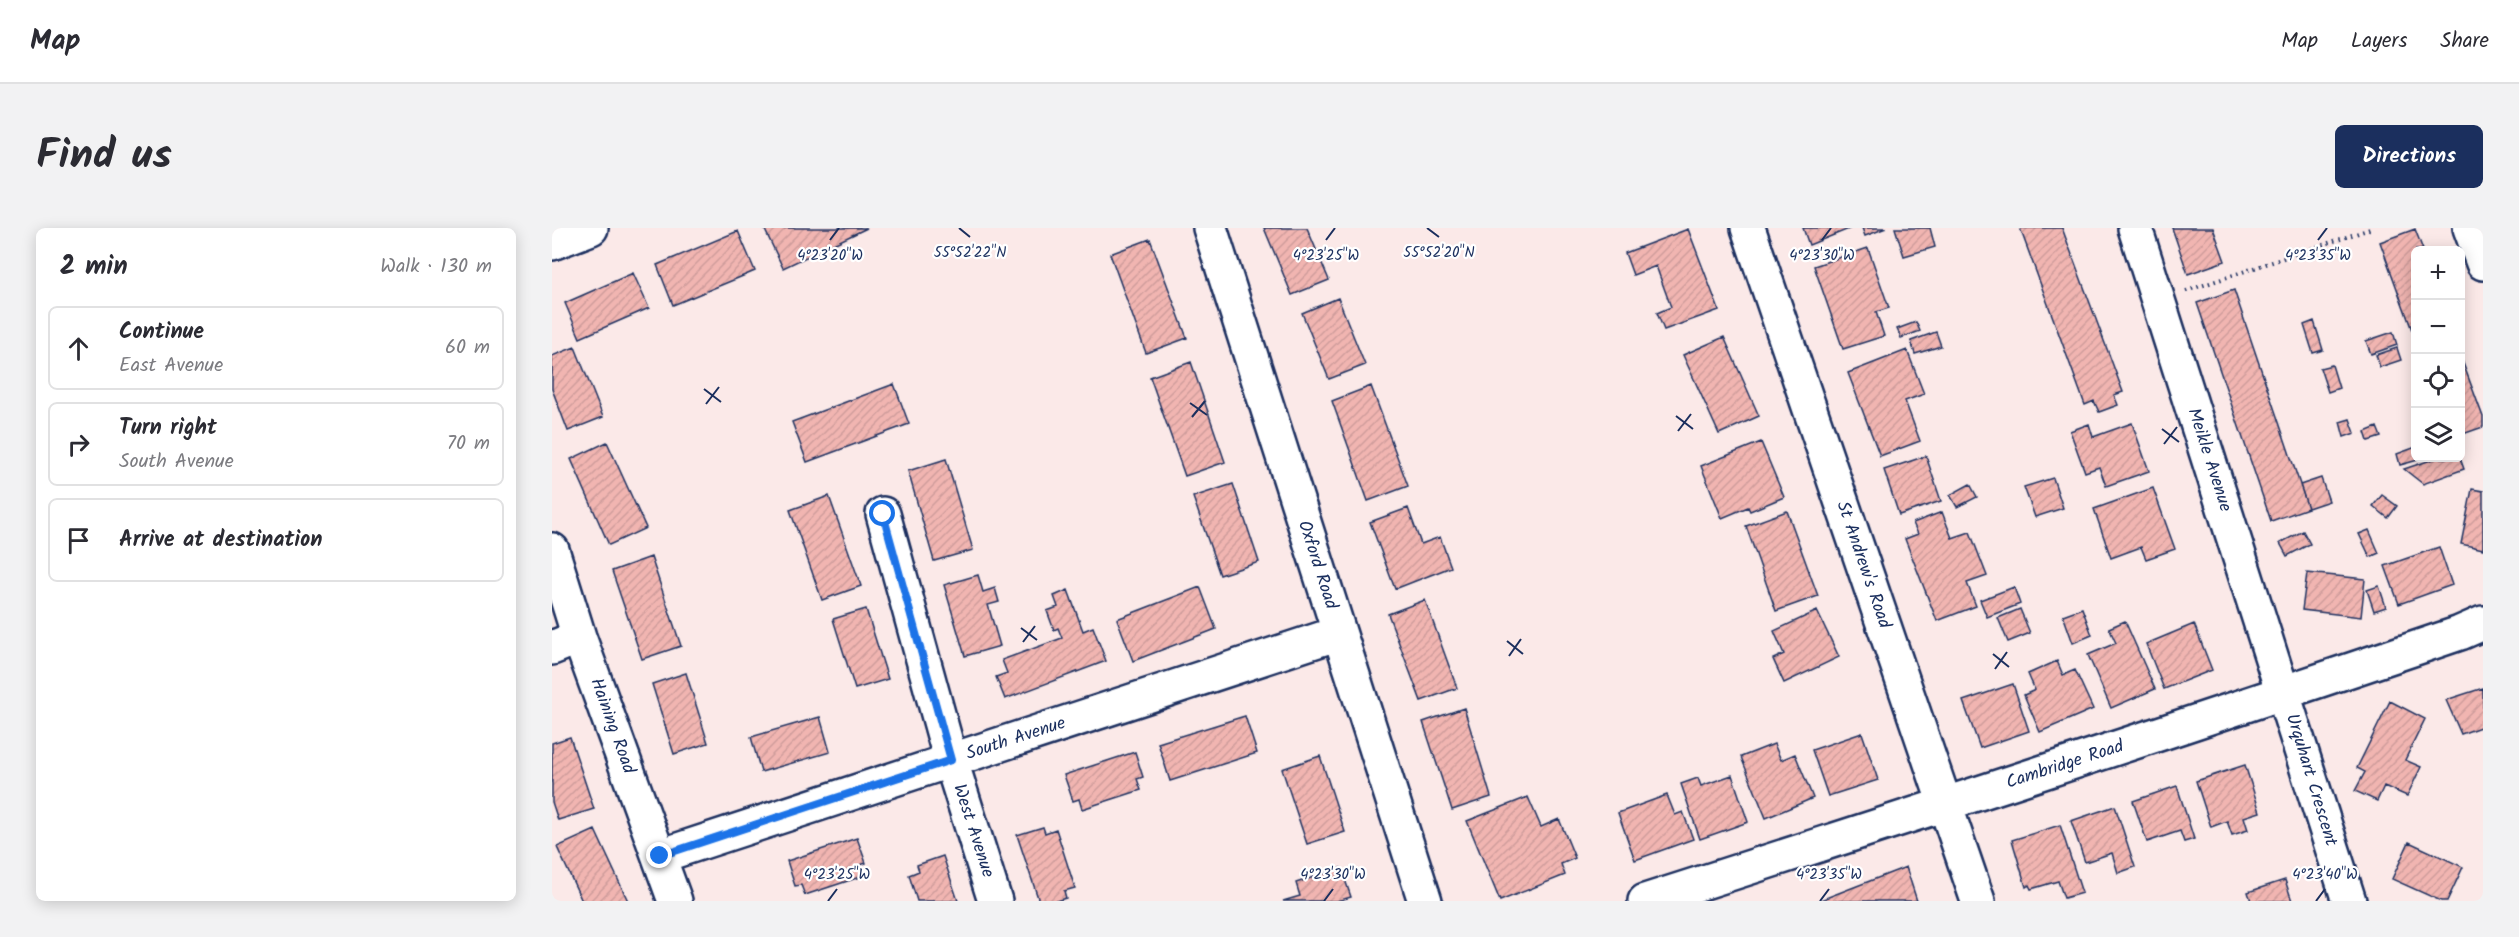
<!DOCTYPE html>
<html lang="en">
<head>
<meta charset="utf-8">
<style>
	:root { --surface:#fff; --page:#f2f2f3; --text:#2b2b33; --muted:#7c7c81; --line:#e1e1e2; --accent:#1b2f5e }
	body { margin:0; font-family:Kalam,sans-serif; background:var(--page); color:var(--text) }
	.controls { position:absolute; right:18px; top:18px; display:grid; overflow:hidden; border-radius:9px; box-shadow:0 3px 15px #0003 }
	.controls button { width:54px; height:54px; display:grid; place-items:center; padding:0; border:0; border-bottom:2px solid var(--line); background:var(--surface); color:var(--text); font:30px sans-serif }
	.stop { position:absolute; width:18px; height:18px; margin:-14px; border:4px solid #1a73e8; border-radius:50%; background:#fff }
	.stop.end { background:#1a73e8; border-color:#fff; box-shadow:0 2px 6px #0008 }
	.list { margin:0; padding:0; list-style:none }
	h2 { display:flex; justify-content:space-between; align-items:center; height:78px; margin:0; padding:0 24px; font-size:26px }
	h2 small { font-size:20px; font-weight:400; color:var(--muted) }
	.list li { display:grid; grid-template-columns:39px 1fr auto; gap:18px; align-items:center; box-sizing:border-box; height:84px; margin:0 12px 12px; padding:0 12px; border:2px solid var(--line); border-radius:9px }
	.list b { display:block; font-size:22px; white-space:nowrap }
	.list p { margin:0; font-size:20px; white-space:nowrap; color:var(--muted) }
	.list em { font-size:20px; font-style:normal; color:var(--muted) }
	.icon { flex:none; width:33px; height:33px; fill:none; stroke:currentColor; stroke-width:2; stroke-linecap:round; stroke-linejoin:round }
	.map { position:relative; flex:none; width:1931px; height:673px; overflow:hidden; border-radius:9px }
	header { display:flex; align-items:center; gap:36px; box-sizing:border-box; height:84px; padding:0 30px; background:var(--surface); border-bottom:2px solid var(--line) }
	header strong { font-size:28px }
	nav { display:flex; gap:33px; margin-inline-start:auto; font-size:21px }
	.intro { display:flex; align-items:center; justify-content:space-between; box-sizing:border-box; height:144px; padding:0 36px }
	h1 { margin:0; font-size:42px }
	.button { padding:15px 27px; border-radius:9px; background:var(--accent); color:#fff; font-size:21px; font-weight:700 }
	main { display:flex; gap:36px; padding:0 36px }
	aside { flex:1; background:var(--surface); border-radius:9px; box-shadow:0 3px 15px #0003 }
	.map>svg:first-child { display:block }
</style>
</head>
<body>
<header>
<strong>Map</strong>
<nav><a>Map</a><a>Layers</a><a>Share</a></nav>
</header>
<div class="intro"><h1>Find us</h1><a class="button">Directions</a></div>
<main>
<aside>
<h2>2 min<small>Walk · 130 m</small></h2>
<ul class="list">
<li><svg class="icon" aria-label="ahead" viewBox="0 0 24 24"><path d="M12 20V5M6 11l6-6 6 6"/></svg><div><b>Continue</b><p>East Avenue</p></div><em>60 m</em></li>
<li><svg class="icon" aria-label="right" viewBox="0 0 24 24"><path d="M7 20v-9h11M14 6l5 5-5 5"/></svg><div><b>Turn right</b><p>South Avenue</p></div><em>70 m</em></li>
<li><svg class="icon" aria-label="arrive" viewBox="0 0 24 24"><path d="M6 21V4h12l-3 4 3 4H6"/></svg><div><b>Arrive at destination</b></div></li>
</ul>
</aside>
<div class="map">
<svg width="1931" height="673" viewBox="0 0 1931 673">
	<defs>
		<pattern id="building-hatch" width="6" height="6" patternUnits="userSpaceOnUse" patternTransform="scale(1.5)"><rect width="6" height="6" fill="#f1b5b1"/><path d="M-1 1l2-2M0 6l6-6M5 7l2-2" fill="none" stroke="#ce9c9b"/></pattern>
	</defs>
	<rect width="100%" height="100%" fill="#fbe9e8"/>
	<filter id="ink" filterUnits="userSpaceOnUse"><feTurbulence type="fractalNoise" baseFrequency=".0167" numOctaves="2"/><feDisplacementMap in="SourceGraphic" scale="12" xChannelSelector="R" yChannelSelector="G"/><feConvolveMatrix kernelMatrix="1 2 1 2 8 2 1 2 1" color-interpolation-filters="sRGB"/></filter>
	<g filter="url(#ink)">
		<path fill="url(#building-hatch)" stroke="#1b2f5e" stroke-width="1.5" d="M217,0H315L231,40L213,2Z
			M712,0H755L777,52L740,67Z
			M1251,0H1296L1297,1L1257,17Z
			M1310,0H1334L1313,8Z
			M1343,0H1378L1383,19L1352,28Z
			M1468,0H1510L1571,164L1562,167L1566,177L1547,184L1542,173L1533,177Z
			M1620,0H1661L1673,33L1636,46Z
			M1136,1L1167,82L1112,102L1105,85L1119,79L1104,38L1081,47L1073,25Z
			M1863,1L1871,22H1864V101L1860,102L1828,14Z
			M186,3L203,43L121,77L105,37Z
			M598,11L635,110L594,125L558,26Z
			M1316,20L1337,80L1324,84L1332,108L1291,121L1262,38Z
			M81,45L97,80L28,110L13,75Z
			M1682,62L1756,280L1719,293L1645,75Z
			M786,70L813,137L777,151L750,85Z
			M1762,93L1771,122L1761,125L1752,97Z
			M1364,94L1368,103L1349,110L1345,101Z
			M1384,104L1389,118L1363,126L1359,113Z
			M1841,104L1845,117L1819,126L1814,113Z
			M1172,109L1207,188L1167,206L1131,127Z
			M23,119L51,189L16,203L0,161V128Z
			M1845,120L1849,132L1828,139L1824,127Z
			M1355,122L1372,166L1353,173L1368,213L1328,228L1296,145Z
			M1908,127L1931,189V199L1908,207Z
			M639,134L673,234L633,248L598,149Z
			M1780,137L1787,160L1776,164L1768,140Z
			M342,156L357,196L255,234L240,194Z
			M819,158L856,258L816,273L780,173Z
			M1798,191L1803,205L1792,209L1788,194Z
			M1580,195L1597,243L1554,258L1547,239L1533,244L1518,203L1537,196L1541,209Z
			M1825,199L1829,209L1816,213L1813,204Z
			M55,214L94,300L57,317L19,231Z
			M1209,214L1232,269L1198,283L1196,279L1170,290L1149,238Z
			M1864,219V230H1873L1848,237L1845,226Z
			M1374,228L1389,273L1347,287L1332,242Z
			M1885,230H1908L1912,241L1871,256L1852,241Z
			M394,231L421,322L382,333L356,243Z
			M1501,250L1511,280L1483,289L1472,259Z
			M1769,250L1777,273L1756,280L1748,257Z
			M681,256L707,334L668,347L641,269Z
			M1418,256L1425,269L1405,279L1398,267Z
			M1601,260L1623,321L1594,331L1589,319L1559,330L1542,281Z
			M1920,261L1931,263V321L1909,316Z
			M1830,267L1845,278L1836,290L1821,278Z
			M277,268L309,358L270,372L238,282Z
			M856,280L869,316L888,309L899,339L843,361L818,294Z
			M1235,283L1266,368L1224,383L1194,298Z
			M1390,284L1400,310L1418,304L1435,348L1415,355L1424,378L1385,393L1353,311L1366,306L1361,295Z
			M1817,302L1827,325L1818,329L1807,306Z
			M1751,303L1758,316L1735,328L1728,315Z
			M1887,319L1900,357L1847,376L1833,338Z
			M99,329L129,418L90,431L60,343Z
			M1755,345L1813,351L1809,389L1750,382Z
			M426,347L431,364L443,360L447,374L436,377L448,418L413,428L392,357Z
			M1827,358L1834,379L1822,383L1815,362Z
			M648,359L664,401L581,433L565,391Z
			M1462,359L1468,376L1435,389L1428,372Z
			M516,362L531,403L541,399L554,433L453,471L444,449L455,445L450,432L510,410L506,400L502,402L495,383L506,379L502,368Z
			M873,372L905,460L869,473L836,386Z
			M1530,380L1540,407L1521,415L1511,387Z
			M314,381L336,451L303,461L281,391Z
			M1468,381L1478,405L1456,414L1446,390Z
			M1265,383L1287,429L1232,455L1221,431L1232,426L1222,403Z
			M1573,393L1603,461L1559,480L1536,427L1564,415L1557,400Z
			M1642,396L1660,442L1612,461L1594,416Z
			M1505,433L1511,447L1523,442L1541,481L1488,504L1472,467L1483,462L1476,446Z
			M134,445L156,515L122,526L100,456Z
			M1461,456L1477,503L1428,520L1411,473Z
			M1931,460V498L1909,506L1894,472Z
			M1838,473L1873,491L1853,532L1869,539L1855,568L1832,558L1825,573L1803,563L1813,544L1805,540Z
			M912,480L939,569L900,582L871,494Z
			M693,488L705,525L618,553L606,515Z
			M268,489L278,524L209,544L199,509Z
			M1310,505L1326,552L1276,568L1260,522Z
			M18,509L42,581L6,592L0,574V515Z
			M1222,516L1229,532L1243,526L1261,570L1214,590L1189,529Z
			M583,524L591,549L585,551L589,562L530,581L527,571L521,573L512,547Z
			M768,528L793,604L755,616L730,541Z
			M1693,537L1708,584L1692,589L1696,602L1680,607L1675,593L1659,599L1644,553Z
			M1180,547L1196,594L1148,611L1129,556L1146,550L1149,558Z
			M1625,558L1642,611L1632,614L1628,603L1595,614L1581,573Z
			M1115,567L1123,587L1131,584L1141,611L1083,632L1066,585Z
			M976,569L989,599L1007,591L1023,630L1009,636L1013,647L948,673L915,593Z
			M1563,578L1583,639L1566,645L1560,625L1533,634L1519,593Z
			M1508,597L1530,665L1512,670L1506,653L1479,661L1477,657L1474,659L1460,612Z
			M491,599L493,605L504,601L523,660L512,663L514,670L504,673H487L465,607Z
			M43,602L76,673H30L5,619Z
			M305,610L314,635L308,637L311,648L253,667L249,657L243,658L235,633Z
			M1857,614L1911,639L1895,673H1889L1840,651Z
			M391,628L406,673H365L357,647L367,643L365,637Z
			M1354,639L1365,673H1266Z
			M789,640L799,669L785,673H731L748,668L744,655Z
			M1733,652L1740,673H1699L1696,664Z"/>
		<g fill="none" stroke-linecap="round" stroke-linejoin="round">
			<defs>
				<path id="minor" d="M658,0L873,673
					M1196,0L1426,673
					M1583,0L1797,673
					M1918,0L1931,35
					M331,286L399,533L443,673
					M0,322L27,409L123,673
					M0,420L27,409
					M108,628L787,405
					M1093,673C1365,586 1637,497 1908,405L1931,395"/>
				<path id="major" d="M0,15L39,0"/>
			</defs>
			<use href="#minor" stroke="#1b2f5e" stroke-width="38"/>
			<use href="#major" stroke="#1b2f5e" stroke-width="38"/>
			<path stroke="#1b2f5e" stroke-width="4" stroke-dasharray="1.5 4.5" stroke-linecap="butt" d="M1634,63L1821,0"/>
			<use href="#minor" stroke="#fff" stroke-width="33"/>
			<use href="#major" stroke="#fff" stroke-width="33"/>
		</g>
	</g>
	<g fill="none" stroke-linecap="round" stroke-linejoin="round" filter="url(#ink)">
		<path stroke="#1a73e8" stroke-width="8" d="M108,628L399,532L331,286"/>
	</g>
	<path fill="none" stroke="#1b2f5e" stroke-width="2" d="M407,0L418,9M875,0L887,9M278,12L287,0M774,12L783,0M1270,12L1279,0M1766,12L1775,0M152,161L169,174M638,175L655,187M154,176L167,159M1124,188L1141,201M640,189L653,173M1610,201L1627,214M1126,203L1139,186M1612,216L1625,199M469,400L485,412M955,413L971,426M471,414L483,398M1441,426L1457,439M957,428L969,411M1443,441L1455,424M276,673L285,661M772,673L781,661M1268,673L1277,661M1764,673L1773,661"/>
	<g text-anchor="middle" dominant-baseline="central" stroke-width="4.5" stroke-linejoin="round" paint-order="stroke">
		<g font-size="18" fill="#1b2f5e" stroke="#fff">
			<text transform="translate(1657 232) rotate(72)">Meikle Avenue</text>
			<text transform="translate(765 337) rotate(72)">Oxford Road</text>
			<text transform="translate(1311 337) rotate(71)">St Andrew's Road</text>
			<text transform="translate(60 498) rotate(70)">Haining Road</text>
			<text transform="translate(464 511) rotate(-18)">South Avenue</text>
			<text transform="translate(1513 537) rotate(-18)">Cambridge Road</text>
			<text transform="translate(1759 552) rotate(73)">Urquhart Crescent</text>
			<text transform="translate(421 603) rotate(72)">West Avenue</text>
		</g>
	</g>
	<g font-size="15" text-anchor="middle" fill="#1b2f5e" stroke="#fff" stroke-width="4.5" stroke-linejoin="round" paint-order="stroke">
		<text x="418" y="29">55°52'22"N</text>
		<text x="887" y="29">55°52'20"N</text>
		<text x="278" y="32">4°23'20"W</text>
		<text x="774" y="32">4°23'25"W</text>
		<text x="1270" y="32">4°23'30"W</text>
		<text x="1766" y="32">4°23'35"W</text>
		<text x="285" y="651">4°23'25"W</text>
		<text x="781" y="651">4°23'30"W</text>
		<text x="1277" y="651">4°23'35"W</text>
		<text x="1773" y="651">4°23'40"W</text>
	</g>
</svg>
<div class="controls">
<button>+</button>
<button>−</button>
<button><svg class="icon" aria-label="locate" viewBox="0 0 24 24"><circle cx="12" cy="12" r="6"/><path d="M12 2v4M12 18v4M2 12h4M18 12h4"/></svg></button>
<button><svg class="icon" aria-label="layers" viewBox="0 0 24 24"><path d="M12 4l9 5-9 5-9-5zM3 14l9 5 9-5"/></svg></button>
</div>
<div class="stop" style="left:331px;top:286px"></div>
<div class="stop end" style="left:108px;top:628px"></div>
</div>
</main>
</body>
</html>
